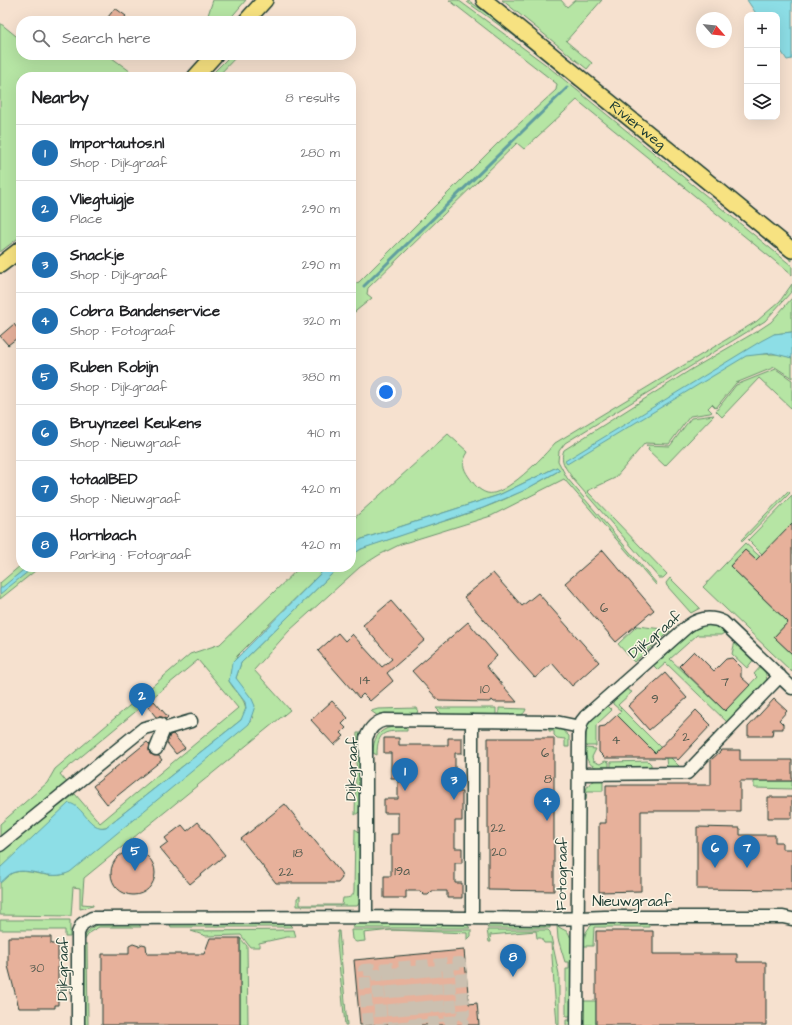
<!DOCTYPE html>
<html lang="en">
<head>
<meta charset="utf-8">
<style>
	:root { --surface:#fff; --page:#f6f6f6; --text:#202124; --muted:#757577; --line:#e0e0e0; --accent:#1f6fb2 }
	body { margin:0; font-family:"Architects Daughter",sans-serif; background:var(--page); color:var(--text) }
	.controls { position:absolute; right:12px; top:12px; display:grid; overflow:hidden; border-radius:8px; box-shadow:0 4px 16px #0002 }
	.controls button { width:36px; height:36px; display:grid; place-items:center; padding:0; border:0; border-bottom:1px solid var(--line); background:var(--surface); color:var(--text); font:20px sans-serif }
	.compass { position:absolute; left:696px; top:12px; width:36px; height:36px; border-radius:50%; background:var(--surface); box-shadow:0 4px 16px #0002; rotate:118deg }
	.you { position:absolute; left:386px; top:392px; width:14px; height:14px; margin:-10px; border:3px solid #fff; border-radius:50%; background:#1a73e8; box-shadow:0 0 0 6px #1a73e833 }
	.badge { display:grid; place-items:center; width:26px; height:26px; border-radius:50%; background:var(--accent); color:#fff; font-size:13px; font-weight:700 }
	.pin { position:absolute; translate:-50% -33px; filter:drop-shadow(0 1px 2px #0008) }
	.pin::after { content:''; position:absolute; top:21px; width:14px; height:12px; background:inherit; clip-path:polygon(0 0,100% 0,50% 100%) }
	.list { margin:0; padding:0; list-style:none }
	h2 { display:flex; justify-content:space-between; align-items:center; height:52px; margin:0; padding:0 16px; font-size:17px }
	h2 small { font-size:13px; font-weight:400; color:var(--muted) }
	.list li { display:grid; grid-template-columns:26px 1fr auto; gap:12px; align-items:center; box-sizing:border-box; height:56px; padding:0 16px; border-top:1px solid var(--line) }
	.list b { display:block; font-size:15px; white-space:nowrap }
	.list p { margin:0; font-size:13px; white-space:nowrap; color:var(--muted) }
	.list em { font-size:13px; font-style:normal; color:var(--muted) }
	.icon { flex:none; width:22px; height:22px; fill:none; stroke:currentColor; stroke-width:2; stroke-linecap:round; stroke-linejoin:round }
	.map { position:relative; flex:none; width:792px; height:1025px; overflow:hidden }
	.search { position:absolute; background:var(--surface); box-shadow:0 4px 16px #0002; left:16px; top:16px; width:340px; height:44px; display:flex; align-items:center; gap:10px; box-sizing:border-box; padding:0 14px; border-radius:16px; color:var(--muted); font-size:15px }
	.panel { position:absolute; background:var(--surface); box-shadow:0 4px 16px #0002; left:16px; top:72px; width:340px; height:500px; border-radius:16px }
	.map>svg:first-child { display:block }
</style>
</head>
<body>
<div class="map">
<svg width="792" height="1025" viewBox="0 0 792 1025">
	<rect width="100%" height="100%" fill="#f6e1cf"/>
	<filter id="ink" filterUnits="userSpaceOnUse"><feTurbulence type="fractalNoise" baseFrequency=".025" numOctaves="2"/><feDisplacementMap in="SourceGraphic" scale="8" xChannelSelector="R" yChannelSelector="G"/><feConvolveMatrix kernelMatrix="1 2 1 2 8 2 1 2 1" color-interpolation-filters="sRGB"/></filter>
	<g filter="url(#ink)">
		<path fill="#b6e5a4" stroke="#6a916c" d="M213,0H246L228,21H206Z
			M449,0H458L545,64L792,266V275L577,100L524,149L517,143L368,288L367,294L372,298L351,315V285L359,282L498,143L556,90L557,84Z
			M502,0H561L567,7L575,0H602L566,41L592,63L587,69Z
			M469,1L503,24L576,84V86L513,35L467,2Z
			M0,23L21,40V55H40L44,58L47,55H108L138,77H21V236L0,252Z
			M231,55H238L217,77H209Z
			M581,90H584L792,258V261Z
			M792,284V291L765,321L565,443L559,451L558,461L567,478L657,584L656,585L564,479L491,516L401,544L379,555L360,567L289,631L254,670L290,710L84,878L82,904L93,905V906L80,909V888L73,887L71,916L0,915V883C4,880 8,875 12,873C28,867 48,880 65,874L253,719L236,678L241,663L339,567H351V556C361,547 375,544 387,540C419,528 451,520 483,508C510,498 535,485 560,470L557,467L499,495L362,539L351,545V521L448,434L468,452C462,462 462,467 469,477C474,484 478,490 487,493C504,498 544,456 555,443L757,321L780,301Z
			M792,298V332L774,334L755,354H780L792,358V378L775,367L736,383L716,408L712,404L708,408L712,412L710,413L690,416L669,444L645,443L615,478L587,491L667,574L663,578H659L573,479C567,469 559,462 564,450L692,369L759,330L771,322Z
			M776,369L792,380V409L759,378L722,417L716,411L736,385Z
			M714,415L665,466L648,450L649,448L646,445L670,446L691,418Z
			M788,491L790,493L743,541L741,540Z
			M792,495V523L770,562L748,540Z
			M745,543L768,564L765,568L745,550L730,566L779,614L792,618L774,637L790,652L792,650V672L703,587Z
			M21,565V567H40L0,599V583Z
			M300,567H327L237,656L229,681C236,694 254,704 241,720L106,827L98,828L94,825L0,869V848L47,810L50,813L75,794L100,823L238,708L198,660L60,774L69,785L0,841V824L47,783L55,769L190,654L220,644Z
			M670,578L700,608L691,613L667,586L666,583Z
			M712,624L721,627L726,632L721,635H697L670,659L725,711L757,677L754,674L761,666C766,671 769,680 764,687C755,700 740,712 729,724L666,663L658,670L653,665L697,627Z
			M637,626L671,630L634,662L618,644Z
			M735,641L754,659L747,668L732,654Z
			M626,689L632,692L618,705L682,769H667L666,758H660L617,715L621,711L613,704V700Z
			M607,705L612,710L596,725V746H585L587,725Z
			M417,708L418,710L416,716H378L371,711L378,709Z
			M436,708H496V716L443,715Z
			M499,708L526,709C523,720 508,716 499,716Z
			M392,727H407V731C386,731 377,730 377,755L373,753C373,739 378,730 392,727Z
			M549,727L560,728L569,736V747H565V739L557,738L554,735V731H549Z
			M357,733H362V810L355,815Z
			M585,748L596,749L592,757L593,761L600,764L605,761L609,762V769C594,769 585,765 585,748Z
			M648,761L651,764V770L611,769V762Z
			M603,778V791H587L586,800H585C585,786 589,781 603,778Z
			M754,781H792V789L754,788Z
			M355,829L362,834L360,902L357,906H297V898L300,896V905H342L343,898C349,898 354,897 354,890Z
			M0,920H70V937H65V930H0Z
			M137,922L141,927H99L90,932L84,941C88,917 118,923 137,922Z
			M169,922H287L292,927H171Z
			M357,922L466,923L470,928H352Z
			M497,922L550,926V928H487L490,924Z
			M649,922V927H594L593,946H583C584,936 586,928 595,923Z
			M557,926L568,932L572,941L571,1025H566V1020H570V1016H566V969H569V962H565L558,939Z
			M294,930L296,937H287L259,943V947H250L241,935L206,936L191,931Z
			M351,930H471V936L467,940V933L391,930L364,933L365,941L356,942L352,939Z
			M487,930H548L550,932L559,974V1025H557L551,943H544L541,938H537L536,931L490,935L491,942H489Z
			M338,931H339L347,1025H345L337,942Z
			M240,938L247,946L248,1025H240Z
			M83,944H87L88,1025H83Z
			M582,1001H596V1025H582Z"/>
		<path fill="#8ddee6" stroke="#619e9f" d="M747,0H792V59L787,60L777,45V15H757Z
			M792,332V358L772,353L746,356L567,464L565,461L761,341L774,334Z
			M557,467L560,470L523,491L483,508L361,549L351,556V545L362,539L499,495Z
			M27,567H34L0,594V589Z
			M327,567H339L241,663L236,678L252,699L255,706L249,724L70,872C50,882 30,866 12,873C8,875 4,880 0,883V868L69,803C84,806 89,831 106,827L241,720L246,708L245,702L229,681L232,663Z"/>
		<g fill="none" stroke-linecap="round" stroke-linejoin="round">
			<path stroke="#619e9f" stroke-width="3" d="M364,286L567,88"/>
		</g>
		<path fill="#e7b19b" stroke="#1f3d34" d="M115,8L126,16L122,21H105Z
			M14,324L17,328L21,325V335L8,345L0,336Z
			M792,523V654L774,637L788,622L730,566L745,550L756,560Z
			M603,550L654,610L616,642L565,583Z
			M493,573L522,606L538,593L599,662L572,686L552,663L535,678L464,597Z
			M391,601L425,640L387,673L393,681L370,701L363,694L359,698L318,651L338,633L345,641L352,634L382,667L392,659L363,625Z
			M468,622L497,656L486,666L517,702H494L492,700L489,702L439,701L412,671Z
			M694,651L714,671L726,659L732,658L741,667V677L750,685L725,711L679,666Z
			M665,673L687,698L649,730L628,706Z
			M774,699L787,711L779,720L783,724V729H773L772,736H748V727Z
			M154,701L168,717L166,719L162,717H156L148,707Z
			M332,701L348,718L342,724L346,728L341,733L344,736L334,745L311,720Z
			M696,710L711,725L678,760L676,758H605L599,752V727L605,726L617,715L655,753Z
			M173,734L185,748L176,754L167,743L170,735Z
			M384,738H399V745H448V738H462V753H455V792H462V821H455V848H462V863H455V883H462V898H447V891H432L428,895H424L420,891H406V898H384V876H391V834H398V813H384V799H398V778H391V753H384Z
			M488,738H554V891L488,890Z
			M147,742L150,745L149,750L150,754L159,756L162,760L107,804L93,786Z
			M722,750H740V760H792V781H740V811H641V891L599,892V823H606V785H711V760Z
			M768,797H792V818H768Z
			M285,804L341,873L342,878L338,883H276L241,839Z
			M198,822L225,855L190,884L160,848L168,842L165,838L182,825L187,831Z
			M697,827L740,828V835H775V842H782V849H792V890L697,889Z
			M111 873a22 22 0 1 1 44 0a22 22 0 1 1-44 0Z
			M596,931H653V954H737V962H766V1025H596Z
			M8,937H51V944H58V1005H55V1008H19L8,966Z
			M210,938H240V1025H102V954H129V946L133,944L139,946L142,944L146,945L147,954H204Z
			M464,950L469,1004L477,1003L479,1025H360L354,960Z"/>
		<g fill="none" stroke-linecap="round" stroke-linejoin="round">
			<path stroke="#cbc0b0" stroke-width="12" stroke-dasharray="12 6" stroke-linecap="butt" d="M448,964L452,1021
				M423,965L429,1023
				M435,965L440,1022
				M412,966L417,1024
				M401,967L406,1025
				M389,968L394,1025
				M377,969L381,1025
				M368,1025L364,970L460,963L464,1013L459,1021
				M409,1025L459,1021L467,1025"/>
			<defs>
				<path id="minor" d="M472,721V917
					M164,729L191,721
					M579,774L687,773L780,676
					M0,845L144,728L160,724L164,729L156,749
					M366,917L555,919L605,917H783L792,919
					M78,1025V933L82,924L92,918L366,917V738C370,728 375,722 385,720L556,722L580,727
					M577,1025L579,733L582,721L586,716L688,626C699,618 710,616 723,622L792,688"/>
				<g id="major">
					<path id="s1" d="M484,0L792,250"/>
					<path d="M246,21L265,0"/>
					<path d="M195,77L215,55"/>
					<path d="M0,265L21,249"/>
				</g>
			</defs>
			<use href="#minor" stroke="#1f3d34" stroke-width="15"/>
			<use href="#major" stroke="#1f3d34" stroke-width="18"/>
			<use href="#minor" stroke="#fcf5e5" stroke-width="12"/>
			<use href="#major" stroke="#f7e281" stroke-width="15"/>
		</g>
	</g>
	<g text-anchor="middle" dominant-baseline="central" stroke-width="3" stroke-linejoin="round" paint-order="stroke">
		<g font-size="13" fill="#515a4e">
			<text x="604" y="608">6</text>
			<text x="365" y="680">14</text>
			<text x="725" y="682">7</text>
			<text x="485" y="689">10</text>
			<text x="655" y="699">9</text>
			<text x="686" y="737">2</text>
			<text x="616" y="740">4</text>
			<text x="545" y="753">6</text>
			<text x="548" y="779">8</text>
			<text x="498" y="828">22</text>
			<text x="499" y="852">20</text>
			<text x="298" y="853">18</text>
			<text x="402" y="871">19a</text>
			<text x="286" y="872">22</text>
			<text x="37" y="968">30</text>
		</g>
		<g font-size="15" fill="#1f3d34" stroke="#fcf5e5">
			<text stroke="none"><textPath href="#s1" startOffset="198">Rivierweg</textPath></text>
			<text transform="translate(655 635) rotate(-40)">Dijkgraaf</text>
			<text transform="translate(352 769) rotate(-88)">Dijkgraaf</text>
			<text transform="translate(562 874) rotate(-89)">Fotograaf</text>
			<text x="632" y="901">Nieuwgraaf</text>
			<text transform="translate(63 969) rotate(-89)">Dijkgraaf</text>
		</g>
	</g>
</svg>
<div class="controls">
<button>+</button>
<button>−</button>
<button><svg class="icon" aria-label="layers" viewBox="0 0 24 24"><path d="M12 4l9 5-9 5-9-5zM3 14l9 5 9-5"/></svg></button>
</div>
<svg class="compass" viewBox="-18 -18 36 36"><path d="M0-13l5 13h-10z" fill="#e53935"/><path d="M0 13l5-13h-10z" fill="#757577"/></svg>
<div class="you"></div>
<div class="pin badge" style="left:405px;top:791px">1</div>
<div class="pin badge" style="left:142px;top:716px">2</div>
<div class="pin badge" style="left:454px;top:800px">3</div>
<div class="pin badge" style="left:547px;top:821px">4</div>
<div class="pin badge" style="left:135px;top:871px">5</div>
<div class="pin badge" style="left:715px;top:868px">6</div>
<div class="pin badge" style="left:747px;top:868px">7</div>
<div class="pin badge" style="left:513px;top:977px">8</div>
<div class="search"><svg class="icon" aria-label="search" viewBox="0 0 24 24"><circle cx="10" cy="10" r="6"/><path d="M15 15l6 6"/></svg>Search here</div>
<section class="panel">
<h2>Nearby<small>8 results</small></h2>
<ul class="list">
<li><span class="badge">1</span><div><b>Importautos.nl</b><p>Shop · Dijkgraaf</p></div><em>280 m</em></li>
<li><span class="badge">2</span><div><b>Vliegtuigje</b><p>Place</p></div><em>290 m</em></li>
<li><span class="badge">3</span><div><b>Snackje</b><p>Shop · Dijkgraaf</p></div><em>290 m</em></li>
<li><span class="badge">4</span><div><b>Cobra Bandenservice</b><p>Shop · Fotograaf</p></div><em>320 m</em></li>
<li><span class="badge">5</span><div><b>Ruben Robijn</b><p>Shop · Dijkgraaf</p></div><em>380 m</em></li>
<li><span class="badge">6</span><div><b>Bruynzeel Keukens</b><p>Shop · Nieuwgraaf</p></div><em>410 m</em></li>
<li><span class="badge">7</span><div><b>totaalBED</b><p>Shop · Nieuwgraaf</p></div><em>420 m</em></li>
<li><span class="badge">8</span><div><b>Hornbach</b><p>Parking · Fotograaf</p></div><em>420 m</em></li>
</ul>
</section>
</div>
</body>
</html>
